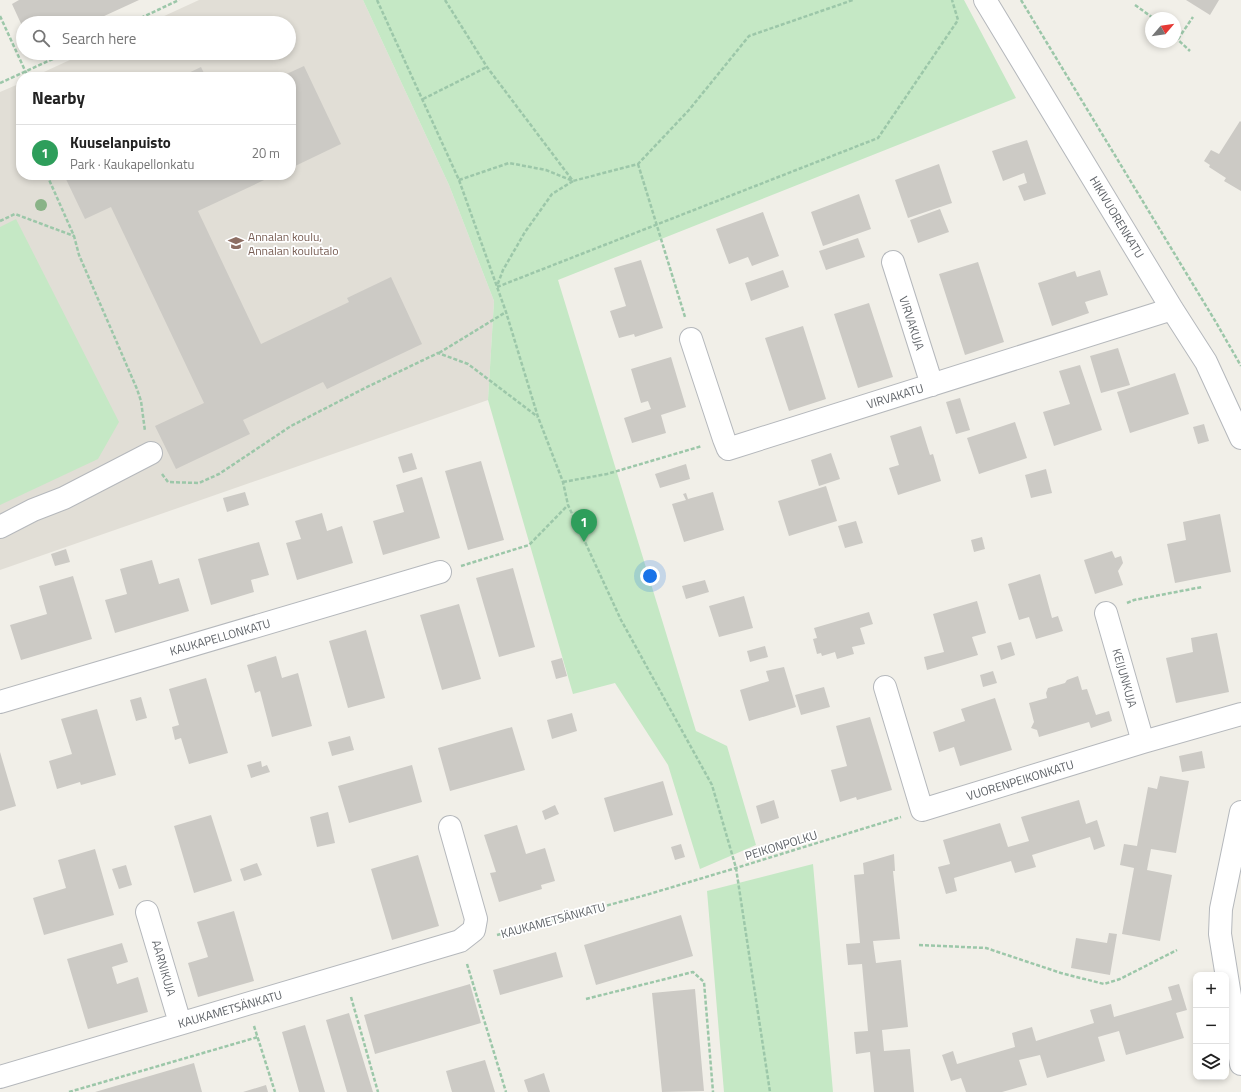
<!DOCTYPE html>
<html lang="en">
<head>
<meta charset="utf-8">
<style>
	:root { --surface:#fff; --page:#f2f2f2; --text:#222; --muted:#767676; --line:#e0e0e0; --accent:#db2777 }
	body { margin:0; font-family:"Titillium Web",sans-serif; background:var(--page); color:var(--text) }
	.controls { position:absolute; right:12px; bottom:12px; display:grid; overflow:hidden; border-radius:8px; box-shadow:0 2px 6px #0003 }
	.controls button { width:36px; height:36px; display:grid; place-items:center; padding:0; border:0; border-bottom:1px solid var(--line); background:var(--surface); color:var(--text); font:20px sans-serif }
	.compass { position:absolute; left:1145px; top:12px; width:36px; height:36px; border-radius:50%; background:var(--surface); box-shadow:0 2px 6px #0003; rotate:61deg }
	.you { position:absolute; left:650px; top:576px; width:14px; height:14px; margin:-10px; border:3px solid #fff; border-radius:50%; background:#1a73e8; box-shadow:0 0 0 6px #1a73e833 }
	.badge { display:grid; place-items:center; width:26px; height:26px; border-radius:50%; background:var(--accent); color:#fff; font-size:13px; font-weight:700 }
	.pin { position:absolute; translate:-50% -33px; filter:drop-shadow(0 1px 2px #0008) }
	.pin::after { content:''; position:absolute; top:21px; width:14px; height:12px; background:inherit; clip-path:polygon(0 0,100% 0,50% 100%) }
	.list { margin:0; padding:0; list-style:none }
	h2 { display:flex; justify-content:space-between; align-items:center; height:52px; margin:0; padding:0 16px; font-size:17px }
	h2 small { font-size:13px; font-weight:400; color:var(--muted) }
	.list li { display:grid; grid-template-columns:26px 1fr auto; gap:12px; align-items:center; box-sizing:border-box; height:56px; padding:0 16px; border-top:1px solid var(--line) }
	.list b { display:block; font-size:15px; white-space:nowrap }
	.list p { margin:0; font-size:13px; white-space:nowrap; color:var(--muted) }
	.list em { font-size:13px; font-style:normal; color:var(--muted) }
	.icon { flex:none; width:22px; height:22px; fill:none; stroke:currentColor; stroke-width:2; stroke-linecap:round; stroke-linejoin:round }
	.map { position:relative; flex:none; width:1241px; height:1092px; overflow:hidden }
	.search { position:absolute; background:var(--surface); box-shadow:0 2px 6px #0003; left:16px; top:16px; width:280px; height:44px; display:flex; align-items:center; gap:10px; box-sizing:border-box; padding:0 14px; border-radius:22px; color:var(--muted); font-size:15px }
	.panel { position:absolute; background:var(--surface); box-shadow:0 2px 6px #0003; left:16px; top:72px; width:280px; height:108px; border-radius:16px }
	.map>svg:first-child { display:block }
</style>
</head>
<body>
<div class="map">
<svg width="1241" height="1092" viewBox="0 0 1241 1092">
	<rect width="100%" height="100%" fill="#f1efe8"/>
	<path fill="#e1ded6" d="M199,0H363L449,185L494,301L488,400L0,570V92L21,83V175H291V77H33L85,53H289V23H149Z"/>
	<path fill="#c5e8c5" d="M363,0H964L1016,98L558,280L696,731L727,746L756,845L700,869L668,765L615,683L573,694L488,400L494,301L449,185Z
		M16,219L119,422L98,459L0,505V227Z
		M813,864L833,1092H724L707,891Z"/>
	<path fill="#cccac5" d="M19,0H139L89,23H23V28L12,4Z
		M1186,0H1219L1210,15Z
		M304,66L341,144L291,168V77H280Z
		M201,67L206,77H180Z
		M1240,121L1241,122V191L1224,181L1226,178L1209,167L1210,165L1204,161L1211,150L1219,154Z
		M1027,140L1046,194L1024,201L1018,186L1027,183L1024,173L1003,181L992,151Z
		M939,164L952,203L908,218L895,180Z
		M64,175H275L198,211L261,344L349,302L347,298L391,277L422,344L327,389L323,382L243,420L250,434L176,469L155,426L204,403L111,207L85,219Z
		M859,194L871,229L823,246L811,212Z
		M940,209L949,232L918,243L910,220Z
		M763,212L779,256L752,266L748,257L729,264L716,229Z
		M858,238L865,257L826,270L819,251Z
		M641,260L663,328L635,337L634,334L619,338L610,311L626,306L614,268Z
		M978,262L1004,342L965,355L939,274Z
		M783,270L789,287L751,301L745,283Z
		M1100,270L1108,295L1085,302L1089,313L1052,326L1038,283L1075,271L1077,277Z
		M869,303L893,377L858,388L834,314Z
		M803,326L826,399L789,411L765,338Z
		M1118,348L1130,385L1101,393L1090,356Z
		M671,357L686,407L661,415L666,433L632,443L624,418L651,409L648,401L641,403L631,369Z
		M1080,365L1102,430L1054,446L1043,412L1070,404L1059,371Z
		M1175,373L1189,414L1130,433L1117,392Z
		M960,398L970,430L956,434L946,402Z
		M1015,422L1027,458L979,474L967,438Z
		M1204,424L1209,441L1198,444L1193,427Z
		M921,426L930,455L933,454L941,481L898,495L889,468L899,465L890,436Z
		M412,453L417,469L403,473L398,457Z
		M831,453L840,479L819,486L811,460Z
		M481,461L504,540L468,550L445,471Z
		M686,464L690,479L660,488L655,474Z
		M1046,469L1052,493L1031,498L1025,475Z
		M422,477L440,538L383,555L373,521L404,512L396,485Z
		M826,486L837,521L789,536L778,501Z
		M245,492L249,505L227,512L223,498Z
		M713,492L724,530L684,542L672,504L686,500L683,494L686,493L688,499Z
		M322,513L327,531L342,526L353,563L297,580L286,543L301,539L295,521Z
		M1220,514L1231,572L1175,583L1167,544L1186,540L1183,522Z
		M856,521L863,543L845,548L838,526Z
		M982,537L985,549L974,552L971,540Z
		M259,542L269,575L251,580L254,592L211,605L198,559Z
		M66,549L70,562L55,566L51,554Z
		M1112,551L1115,558L1121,556L1123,563L1118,571L1123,585L1095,594L1084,560Z
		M152,560L159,584L179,578L189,611L115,633L105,600L127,594L120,569Z
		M513,568L535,647L499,657L476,578Z
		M1040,574L1052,618L1058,616L1063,631L1036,639L1029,617L1019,620L1008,584Z
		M73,576L92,639L21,660L10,625L47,614L39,586Z
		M705,580L709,592L686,599L682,586Z
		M744,596L753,628L719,637L709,606Z
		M977,601L986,633L972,637L978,655L927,670L924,657L944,652L933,614Z
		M459,604L481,679L442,690L420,615Z
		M869,612L873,624L860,628L865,644L852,647L854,654L837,659L835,652L822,656L821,653L817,654L813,639L817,638L814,628Z
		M366,630L385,698L348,708L329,641Z
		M1217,633L1229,692L1176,703L1166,658L1193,652L1191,638Z
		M1011,642L1015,655L1001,660L997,646Z
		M765,646L768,657L750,662L747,651Z
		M276,656L282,678L298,673L312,726L272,737L260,691L255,693L247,665Z
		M562,658L567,676L556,679L551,661Z
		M784,667L796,707L749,721L740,690L769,681L766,671Z
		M993,671L997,683L983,687L980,675Z
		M1078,676L1082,690L1087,689L1096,715L1109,711L1112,721L1091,728L1089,722L1039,737L1037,730L1031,728L1034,722L1029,703L1047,698L1046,693L1048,688L1065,683L1067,680Z
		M206,678L228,753L189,764L181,738L175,740L172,727L179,725L169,689Z
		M824,687L830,707L801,715L795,695Z
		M141,697L147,718L136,721L130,700Z
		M995,698L1012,750L960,766L954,747L939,752L933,732L965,721L961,709Z
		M97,709L116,775L81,785L80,782L57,789L49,761L72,754L61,719Z
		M572,713L577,731L552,739L547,720Z
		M870,717L892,790L857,800L856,797L840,802L831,770L847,766L836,726Z
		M512,727L525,770L450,791L438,748Z
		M350,736L354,750L332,756L328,742Z
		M1202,751L1205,768L1182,772L1179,756Z
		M0,752L16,806L0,811Z
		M261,761L262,767L267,765L270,772L251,778L247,765Z
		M412,765L422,802L349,823L338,786Z
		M1160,776L1189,781L1176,853L1151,849L1147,870L1172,875L1160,941L1122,934L1134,868L1120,865L1124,844L1137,846L1148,787L1157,789Z
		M663,781L673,815L614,832L604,798Z
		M774,800L779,818L761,824L756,806Z
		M1079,800L1086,824L1097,820L1105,846L1094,850L1090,837L1032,855L1036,867L1015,873L1011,861L954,878L957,891L946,894L938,867L950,864L943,840L1000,823L1008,847L1029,841L1021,817Z
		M555,805L559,814L545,820L542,811Z
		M328,812L335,843L317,847L310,817Z
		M211,815L232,881L194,893L174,826Z
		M517,825L526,854L545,848L555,881L541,885L542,889L499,902L490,873L496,872L484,835Z
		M681,844L685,857L675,860L671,847Z
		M95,849L114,915L44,935L33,898L66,888L58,860Z
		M894,854L895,871H893L900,939L873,941L876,963L901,960L908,1027L882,1030L884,1051L910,1049L914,1092H874L870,1052L856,1054L854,1032L868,1031L862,964L848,965L846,944L860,943L854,875L864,874L863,863Z
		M418,855L439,926L392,940L371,869Z
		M257,863L262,875L244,881L240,869Z
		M126,865L132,885L119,889L112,869Z
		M234,911L254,981L198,997L188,963L208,957L197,922Z
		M681,915L693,956L596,985L584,945Z
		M1109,933L1117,934L1110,975L1071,968L1076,938L1107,943Z
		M122,943L128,962L112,967L117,984L138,977L148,1012L88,1029L67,959Z
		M556,952L563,977L500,995L493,970Z
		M470,984L481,1023L375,1054L364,1015Z
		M1179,984L1187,1010L1176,1013L1184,1038L1126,1055L1119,1031L1098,1037L1105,1061L1047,1078L1040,1055L1019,1060L1027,1085L1002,1092H966L961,1078L951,1081L942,1055L953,1051L957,1064L1015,1047L1012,1033L1032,1027L1036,1041L1094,1023L1090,1010L1111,1004L1114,1017L1172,1000L1168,987Z
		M695,989L704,1091L662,1092L652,993Z
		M349,1013L373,1092H347L326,1020Z
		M305,1025L325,1092H299L282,1032Z
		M485,1060L495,1092H452L446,1071Z
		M194,1063L202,1092H95Z
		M544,1073L550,1092H528L524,1080Z
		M266,1085L268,1092H243Z"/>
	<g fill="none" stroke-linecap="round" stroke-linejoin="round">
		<defs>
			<path id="minor" d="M985,0L1172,309L1206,362L1241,438
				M893,262L932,385
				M691,339L724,439L728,449L1172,309
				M0,527L33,510L64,498L151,453
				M1106,613L1143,742
				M885,687L922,810L1143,742L1241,714
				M0,702L440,572
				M1241,812L1221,909L1220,934L1241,1064
				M147,912L180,1023
				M0,1077L460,941L474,930L476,919L450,827"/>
		</defs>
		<use href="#minor" stroke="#b5b8bc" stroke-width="24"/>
		<path stroke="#9cc7a9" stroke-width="2.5" stroke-dasharray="4 2" stroke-linecap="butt" d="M377,0L459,180L506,312L538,417L563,482L568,505L621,620L712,785L736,868L770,1092
			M445,0L487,67L573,181L552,194L525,232L503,270L497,286
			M1021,0L1217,324L1241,366
			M1135,5L1153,18
			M0,16L28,77
			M130,23L179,0
			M1175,37L1190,51
			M1178,39L1193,17
			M0,83L66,53
			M423,99L487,67
			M638,164L685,317
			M47,175L74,236L79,255L137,389L141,401L145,431
			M459,180L509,163L546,170L573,181L638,164L689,110L749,36L853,0
			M0,221L15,214L74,236
			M497,287L878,138L958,20L952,0
			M439,353L506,312
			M162,474L168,482L199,483L219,474L291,426L365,388L438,353L468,364L538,417
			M563,482L607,474L702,446
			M461,566L529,545L568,505
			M1127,603L1134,600L1202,587
			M497,935L646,895L736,868L901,817
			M919,945L986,948L1061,973L1104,984L1120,979L1177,950
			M467,964L506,1092
			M351,997L378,1092
			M586,999L693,972L704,982L713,1092
			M254,1026L275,1092
			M69,1092L258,1037"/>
		<use href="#minor" stroke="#fff" stroke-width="22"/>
	</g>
	<circle fill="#89b387" cx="41" cy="205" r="6"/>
	<defs>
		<symbol id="school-bare" viewBox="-9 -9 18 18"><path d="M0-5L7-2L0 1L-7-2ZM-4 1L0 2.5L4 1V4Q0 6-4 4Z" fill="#8d6e63" stroke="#fff" stroke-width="2.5" paint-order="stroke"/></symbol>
	</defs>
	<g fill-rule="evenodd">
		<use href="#school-bare" x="225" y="232" width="22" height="22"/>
	</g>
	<g text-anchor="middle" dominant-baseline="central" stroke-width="3.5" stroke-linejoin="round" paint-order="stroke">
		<g font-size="12" fill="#5f6368" stroke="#fff">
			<text transform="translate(1117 217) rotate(59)">HIKIVUORENKATU</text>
			<text transform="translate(912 323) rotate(72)">VIRVAKUJA</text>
			<text transform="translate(895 396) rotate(-17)">VIRVAKATU</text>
			<text transform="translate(220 637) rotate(-16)">KAUKAPELLONKATU</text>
			<text transform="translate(1125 678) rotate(74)">KEIJUNKUJA</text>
			<text transform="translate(1020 780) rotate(-17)">VUORENPEIKONKATU</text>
			<text transform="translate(781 845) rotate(-17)">PEIKONPOLKU</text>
			<text transform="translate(553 920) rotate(-15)">KAUKAMETSÄNKATU</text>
			<text transform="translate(164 968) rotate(74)">AARNIKUJA</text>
			<text transform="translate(230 1009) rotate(-16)">KAUKAMETSÄNKATU</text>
		</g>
		<g font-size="12" fill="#785e54" stroke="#fff" text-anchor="start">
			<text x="248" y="236">Annalan koulu,<tspan x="248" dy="14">Annalan koulutalo</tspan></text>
		</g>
	</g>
</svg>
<div class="controls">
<button>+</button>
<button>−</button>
<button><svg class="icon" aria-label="layers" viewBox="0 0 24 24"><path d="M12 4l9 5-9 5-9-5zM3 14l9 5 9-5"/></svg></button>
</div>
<svg class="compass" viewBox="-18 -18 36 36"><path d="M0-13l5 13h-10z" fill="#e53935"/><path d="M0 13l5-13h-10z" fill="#767676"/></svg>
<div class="you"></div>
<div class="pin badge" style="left:584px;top:542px;background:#2e9e5b">1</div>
<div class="search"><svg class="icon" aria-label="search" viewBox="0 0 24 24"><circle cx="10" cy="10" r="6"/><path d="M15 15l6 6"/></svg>Search here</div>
<section class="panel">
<h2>Nearby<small></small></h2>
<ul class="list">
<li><span class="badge" style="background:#2e9e5b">1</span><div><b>Kuuselanpuisto</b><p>Park · Kaukapellonkatu</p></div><em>20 m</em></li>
</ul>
</section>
</div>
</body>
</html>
